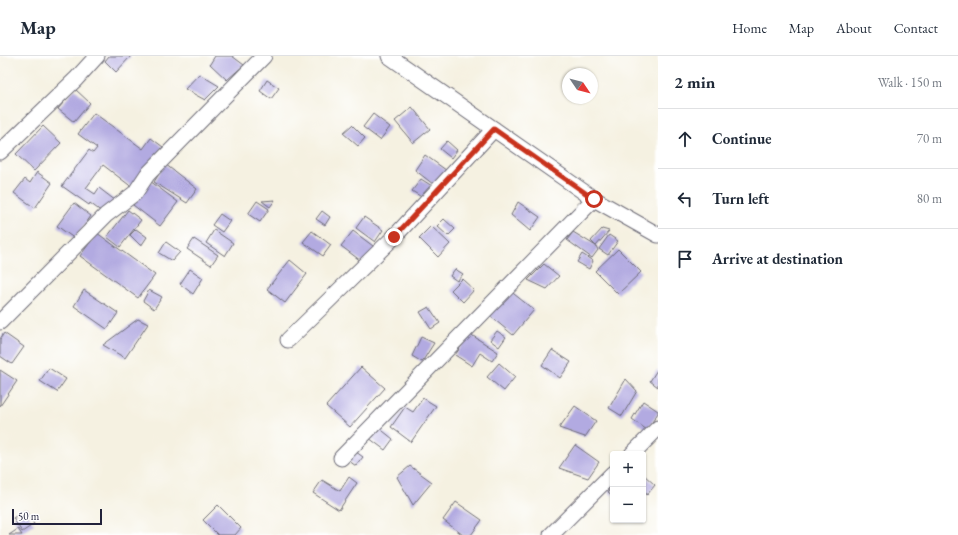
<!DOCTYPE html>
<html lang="en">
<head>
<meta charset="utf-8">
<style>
	:root { --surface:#fff; --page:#f6f6f7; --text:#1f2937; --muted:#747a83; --line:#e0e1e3 }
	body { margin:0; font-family:"EB Garamond",serif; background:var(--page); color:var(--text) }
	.controls { position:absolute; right:12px; bottom:12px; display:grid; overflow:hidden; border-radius:4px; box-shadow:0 1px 3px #0004 }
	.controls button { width:36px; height:36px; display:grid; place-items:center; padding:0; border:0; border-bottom:1px solid var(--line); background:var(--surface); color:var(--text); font:20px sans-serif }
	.compass { position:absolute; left:562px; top:12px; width:36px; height:36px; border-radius:50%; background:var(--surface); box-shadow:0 1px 3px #0004; rotate:125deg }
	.scale { position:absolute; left:12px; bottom:10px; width:90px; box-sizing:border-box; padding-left:4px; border:2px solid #22223b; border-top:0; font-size:11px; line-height:14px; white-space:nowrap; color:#22223b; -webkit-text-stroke:3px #fff; paint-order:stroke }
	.stop { position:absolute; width:12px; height:12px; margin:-9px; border:3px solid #c8321e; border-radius:50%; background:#fff }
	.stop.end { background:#c8321e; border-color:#fff; box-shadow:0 1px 4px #0008 }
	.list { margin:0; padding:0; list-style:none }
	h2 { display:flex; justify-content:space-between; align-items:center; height:52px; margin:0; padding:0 16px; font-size:17px }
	h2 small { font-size:13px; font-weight:400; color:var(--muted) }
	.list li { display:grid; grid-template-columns:26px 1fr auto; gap:12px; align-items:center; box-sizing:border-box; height:60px; padding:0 16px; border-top:1px solid var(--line) }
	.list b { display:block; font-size:15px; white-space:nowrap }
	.list em { font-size:13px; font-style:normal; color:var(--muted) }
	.icon { flex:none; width:22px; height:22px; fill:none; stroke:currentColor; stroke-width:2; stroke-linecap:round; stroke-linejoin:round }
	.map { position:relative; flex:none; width:658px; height:479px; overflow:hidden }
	header { display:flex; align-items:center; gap:24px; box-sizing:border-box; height:56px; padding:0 20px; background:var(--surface); border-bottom:1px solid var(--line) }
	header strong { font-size:19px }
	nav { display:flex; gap:22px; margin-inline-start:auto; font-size:14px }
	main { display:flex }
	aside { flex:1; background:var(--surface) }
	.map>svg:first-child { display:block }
</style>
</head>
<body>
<header>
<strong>Map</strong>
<nav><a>Home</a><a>Map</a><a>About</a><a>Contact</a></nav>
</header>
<main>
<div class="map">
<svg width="658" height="479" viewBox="0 0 658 479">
	<rect width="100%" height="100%" fill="#fff"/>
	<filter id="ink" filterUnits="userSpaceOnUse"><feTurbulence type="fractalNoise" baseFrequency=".025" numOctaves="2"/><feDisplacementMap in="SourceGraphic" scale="8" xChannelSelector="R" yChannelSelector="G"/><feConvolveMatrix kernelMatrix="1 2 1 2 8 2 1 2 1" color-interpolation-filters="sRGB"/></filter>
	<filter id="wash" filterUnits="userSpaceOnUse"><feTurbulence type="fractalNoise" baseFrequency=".012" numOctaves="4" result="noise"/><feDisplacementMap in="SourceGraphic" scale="16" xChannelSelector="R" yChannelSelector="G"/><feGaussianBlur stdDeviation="0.9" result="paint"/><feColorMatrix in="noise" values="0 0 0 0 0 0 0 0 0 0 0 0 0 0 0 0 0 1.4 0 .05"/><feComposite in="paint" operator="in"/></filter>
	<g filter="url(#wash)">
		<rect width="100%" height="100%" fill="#f5f1e1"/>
		<g id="blocks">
			<path fill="#b2aae1" d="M109,0H131L116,16L105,5Z
				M215,0H232L244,9L227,24L210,8Z
				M199,18L219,30L205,44L185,33Z
				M267,24L279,32L271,43L260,35Z
				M75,33L90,47L74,66L58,53Z
				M412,51L430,73L413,87L395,65Z
				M94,57L143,93L151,82L163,91L133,132L103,109L86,132L95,138L99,132L116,145L106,159L90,147L89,149L62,130L89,94L93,97L97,92L78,78Z
				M373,58L390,71L380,84L363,71Z
				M352,69L365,82L358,90L343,77Z
				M43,70L61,87L34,115L16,98Z
				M447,85L457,94L451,102L440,93Z
				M425,99L450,117L438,132L415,114Z
				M165,108L197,133L187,147L154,126Z
				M37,116L52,127L35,152L14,137L25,123L30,127Z
				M421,123L432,130L423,142L412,135Z
				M150,125L178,146L160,170L133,149Z
				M275,144L270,151L262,145Z
				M257,145L269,153L260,166L248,158Z
				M518,146L540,161L530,175L511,159Z
				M74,147L91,160L75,183L57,170Z
				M128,154L141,164L120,191L107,181Z
				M322,155L330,161L325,169L316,163Z
				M220,158L230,165L222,176L212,169Z
				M364,161L383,174L375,186L356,172Z
				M444,163L455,173L448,180L437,170Z
				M431,170L450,188L438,201L419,182Z
				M136,173L147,181L141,190L130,179Z
				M602,173L609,175L596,190L598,194L592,202L567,184L573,176L596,190L591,185Z
				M214,174L233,187L225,200L206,187Z
				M312,175L331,189L323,200L303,186Z
				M353,175L377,193L365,208L341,190Z
				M97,177L155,219L138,242L80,200Z
				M609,179L618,185L608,199L599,193Z
				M194,183L218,199L211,209L187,193Z
				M166,186L180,196L172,205L159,197Z
				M618,193L641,216L618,238L595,215Z
				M582,198L593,205L589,213L577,206Z
				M290,204L307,218L285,247L267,233Z
				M544,208L559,220L547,233L528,224Z
				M190,213L203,222L193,238L180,228Z
				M455,213L463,218L457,225L450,220Z
				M462,223L474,234L463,246L451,234Z
				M84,234L118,257L107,273L74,250Z
				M149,234L162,241L154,253L143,245Z
				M509,234L534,254L513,279L489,259Z
				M429,251L440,267L431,273L420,256Z
				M138,263L148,268L125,302L103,289Z
				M497,275L506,281L499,291L490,284Z
				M4,277L24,291L12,308L0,300V283Z
				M470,278L498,296L492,305L480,297L472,310L455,299Z
				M421,281L434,287L422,306L412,300Z
				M552,294L571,306L560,322L542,309Z
				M499,307L515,321L504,335L487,321Z
				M361,311L385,332L350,371L326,350Z
				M49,312L66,323L57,336L40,325Z
				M0,314L17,325L0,350Z
				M657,314H658V331L650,325Z
				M626,323L637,335L622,360L609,352Z
				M423,342L436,350L411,386L391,371L405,351L413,356Z
				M643,345L658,355V357L647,374L632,363Z
				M575,350L596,365L585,381L559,372Z
				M378,371L393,383L385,394L369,382Z
				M575,389L599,406L588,422L559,412Z
				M352,393L363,401L356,410L345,402Z
				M410,410L432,426L413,449L397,421Z
				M643,418L655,429L647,439L643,432Z
				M349,421L357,427L339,454L313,437L322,424L340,435Z
				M613,428V440L608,436Z
				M456,446L482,464L471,479H463L443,464Z
				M218,449L241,472L235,479H218L203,464Z
				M25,454L34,468L22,476L13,462Z
				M18,473L22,479H9Z"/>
		</g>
	</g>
	<g filter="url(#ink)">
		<use href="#blocks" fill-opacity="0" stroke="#6c6a75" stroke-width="1"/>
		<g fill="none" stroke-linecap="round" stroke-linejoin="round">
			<defs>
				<path id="minor" d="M389,0L594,143L658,179
					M0,96L76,23L97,0
					M0,266L106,159L135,137L147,119L264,0
					M288,284L394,181L494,73
					M632,398L658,372
					M341,402L594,143
					M551,479L613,417"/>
			</defs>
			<use href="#minor" stroke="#6c6a75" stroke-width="17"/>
			<use href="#minor" stroke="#fff" stroke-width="15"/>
		</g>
	</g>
	<g fill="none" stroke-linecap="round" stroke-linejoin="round" filter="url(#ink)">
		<path stroke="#c8321e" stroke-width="5" d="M394,181L494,73L594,143"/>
	</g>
</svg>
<div class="controls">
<button>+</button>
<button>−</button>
</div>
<svg class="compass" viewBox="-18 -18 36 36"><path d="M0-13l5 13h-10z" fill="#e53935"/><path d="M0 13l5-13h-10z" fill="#747a83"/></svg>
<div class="scale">50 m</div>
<div class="stop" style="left:594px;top:143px"></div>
<div class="stop end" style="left:394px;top:181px"></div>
</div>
<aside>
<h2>2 min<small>Walk · 150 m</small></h2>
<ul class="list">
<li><svg class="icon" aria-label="ahead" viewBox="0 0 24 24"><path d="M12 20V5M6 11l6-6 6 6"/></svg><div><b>Continue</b></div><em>70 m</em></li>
<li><svg class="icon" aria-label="left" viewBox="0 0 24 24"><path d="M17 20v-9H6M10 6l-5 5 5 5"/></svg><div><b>Turn left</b></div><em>80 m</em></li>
<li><svg class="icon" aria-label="arrive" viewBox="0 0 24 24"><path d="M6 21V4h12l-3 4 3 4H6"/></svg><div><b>Arrive at destination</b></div></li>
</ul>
</aside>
</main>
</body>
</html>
